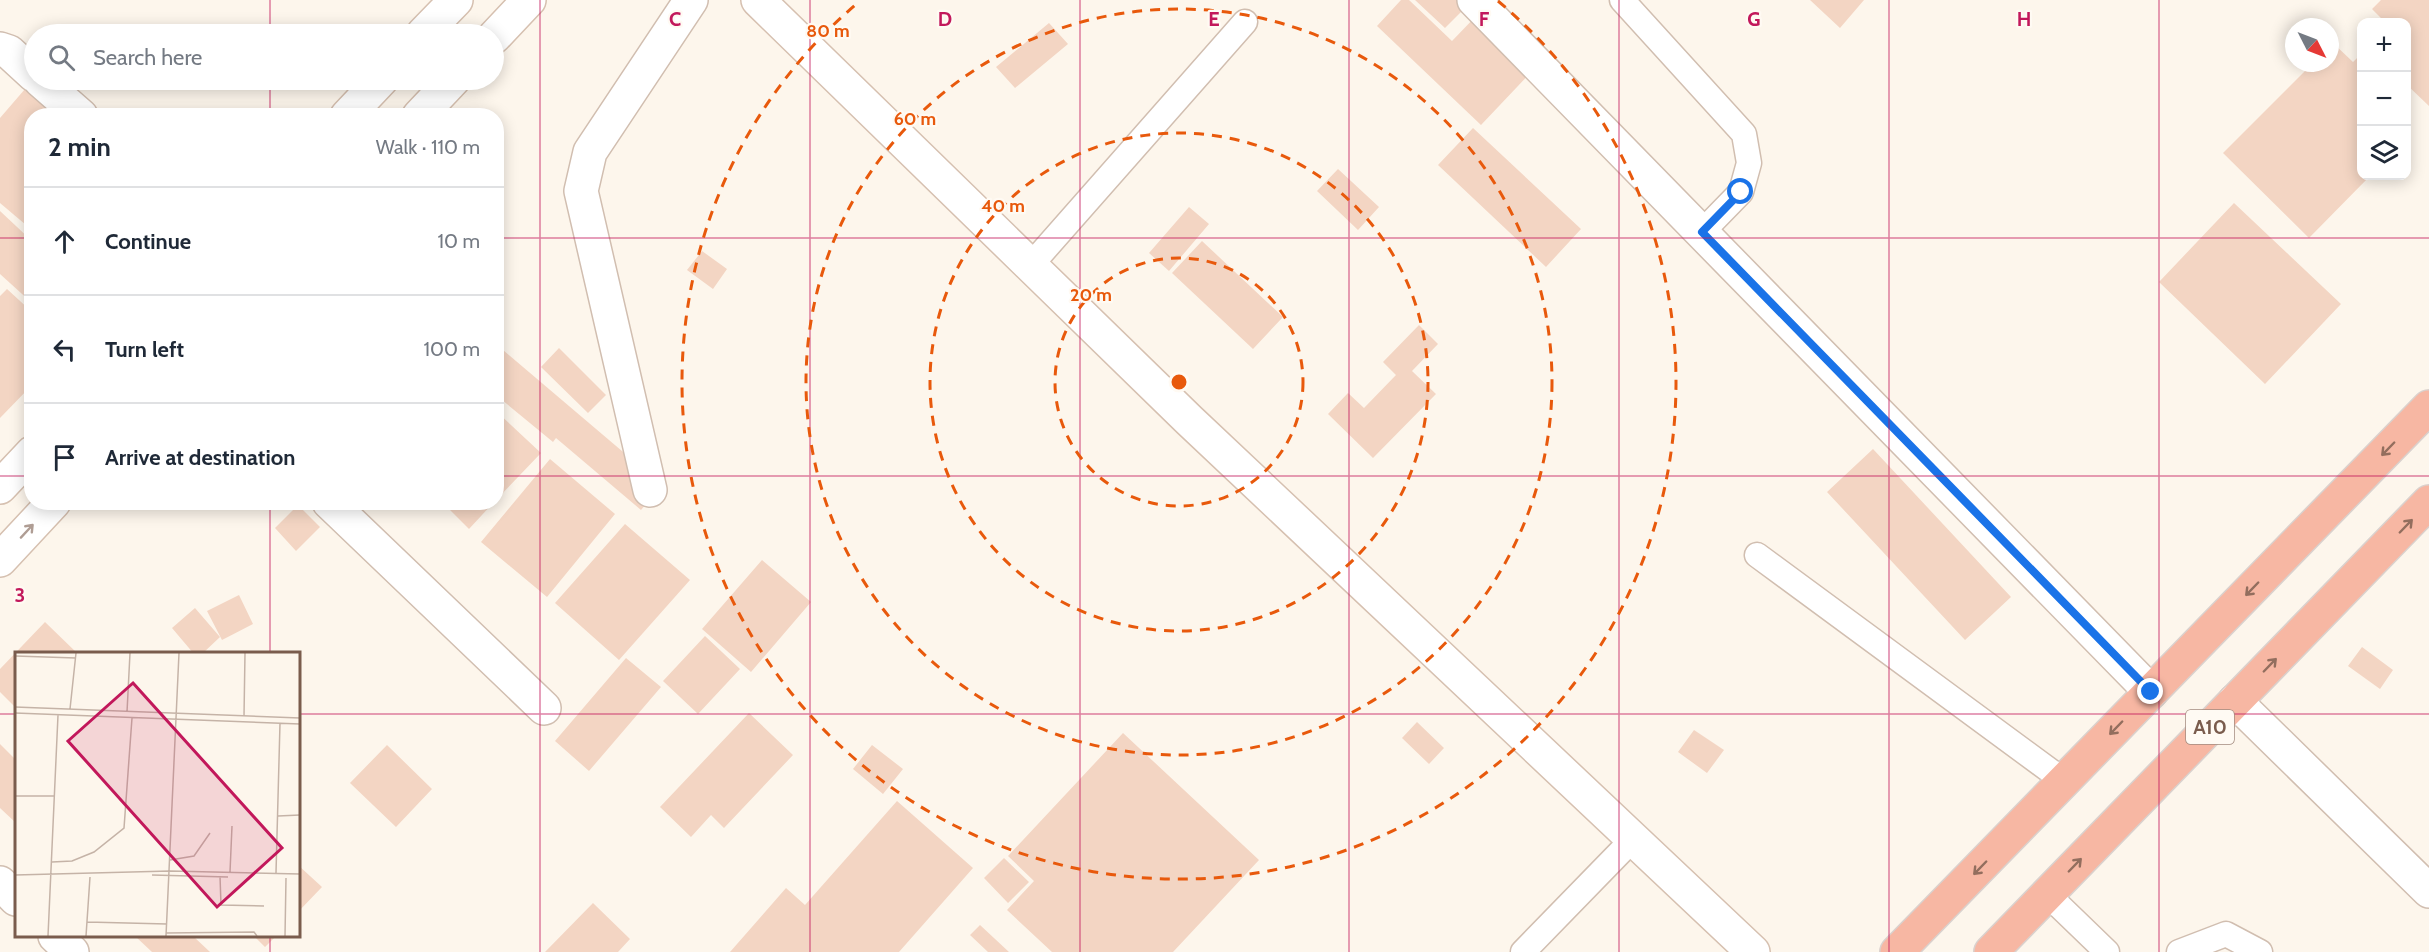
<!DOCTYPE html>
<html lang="en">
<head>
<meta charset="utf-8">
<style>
	:root { --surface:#fff; --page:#f2f2f3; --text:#1f2937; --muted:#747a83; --line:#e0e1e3 }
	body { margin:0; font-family:Cabin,sans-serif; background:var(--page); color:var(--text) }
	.controls { position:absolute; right:18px; top:18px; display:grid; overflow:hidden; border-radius:12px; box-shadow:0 3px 15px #0003 }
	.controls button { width:54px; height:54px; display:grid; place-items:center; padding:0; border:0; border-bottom:2px solid var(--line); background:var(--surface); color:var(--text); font:30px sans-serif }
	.compass { position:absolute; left:2285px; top:18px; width:54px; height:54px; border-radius:50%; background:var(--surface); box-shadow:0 3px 15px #0003; rotate:132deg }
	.stop { position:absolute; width:18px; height:18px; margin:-14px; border:4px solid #1a73e8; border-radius:50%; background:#fff }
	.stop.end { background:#1a73e8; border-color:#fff; box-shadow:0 2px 6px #0008 }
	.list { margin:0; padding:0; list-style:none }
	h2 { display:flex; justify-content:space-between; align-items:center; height:78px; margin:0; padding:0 24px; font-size:26px }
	h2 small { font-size:20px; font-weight:400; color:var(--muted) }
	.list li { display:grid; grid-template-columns:39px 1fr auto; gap:18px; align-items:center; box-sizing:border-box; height:108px; padding:0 24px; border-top:2px solid var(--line) }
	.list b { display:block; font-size:22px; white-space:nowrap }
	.list em { font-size:20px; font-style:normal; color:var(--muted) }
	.icon { flex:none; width:33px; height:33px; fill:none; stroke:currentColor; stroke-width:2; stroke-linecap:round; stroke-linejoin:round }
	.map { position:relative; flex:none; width:2429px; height:952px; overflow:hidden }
	.search { position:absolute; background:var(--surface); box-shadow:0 3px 15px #0003; left:24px; top:24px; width:480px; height:66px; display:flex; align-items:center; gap:15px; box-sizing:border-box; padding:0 21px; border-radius:33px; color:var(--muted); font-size:22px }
	.panel { position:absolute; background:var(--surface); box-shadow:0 3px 15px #0003; left:24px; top:108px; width:480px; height:402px; border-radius:24px }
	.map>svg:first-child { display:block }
</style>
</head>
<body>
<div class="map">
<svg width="2429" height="952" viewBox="0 0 2429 952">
	<rect width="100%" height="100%" fill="#fdf6ec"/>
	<path fill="#f3d5c3" d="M1401,0H1409L1452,41L1479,13L1535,68L1481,125L1377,26Z
		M1415,0H1473L1445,28Z
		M1810,0H1864L1840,28Z
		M2381,0H2429V106L2406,84V22H2385L2372,9Z
		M1049,23L1068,44L1015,88L996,67Z
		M2333,43L2353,62L2362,53V176H2370L2309,238L2223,153L2313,63H2330V46Z
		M25,89L55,116H32V218L26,225L0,203V118Z
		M1473,128L1581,229L1546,267L1438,165Z
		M1338,169L1379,207L1358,230L1317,191Z
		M2234,203L2341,304L2265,384L2159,282Z
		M1189,207L1209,224L1169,271L1149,253Z
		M0,211L32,241V303L0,274Z
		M1202,241L1283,317L1253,349L1172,273Z
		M702,251L727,269L713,289L687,270Z
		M7,289L32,312V385L0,418V296Z
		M1419,325L1438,344L1412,371L1436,394L1373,458L1328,414L1348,393L1364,408L1396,375L1383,362Z
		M559,348L606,395L588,413L541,367Z
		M503,350L662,485L641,510L556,438L553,442L496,395V357Z
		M496,411L541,453L496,500Z
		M1873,449L2011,597L1965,640L1827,492Z
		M550,459L615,514L547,597L481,542Z
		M442,502H494L469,529Z
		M298,505L320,527L296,551L275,528Z
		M625,524L690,580L619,660L555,603Z
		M762,560L811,602L751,672L702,629Z
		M239,595L253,624L222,640L207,611Z
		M195,608L220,637L202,654H194L172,628Z
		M45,622L78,654H16V708L0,692V669Z
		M705,636L740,669L698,714L663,681Z
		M2362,647L2393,670L2380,689L2348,666Z
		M626,658L661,687L589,771L555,741Z
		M749,713L793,755L724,828L711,815L691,837L660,807Z
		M1417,722L1444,748L1429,764L1402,738Z
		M1694,730L1724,750L1707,773L1678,752Z
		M1123,733L1259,860L1173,952H1052L1007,910L1034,881L1008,856Z
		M0,744L16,760V823L0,808Z
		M387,745L432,789L396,827L350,783Z
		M872,745L903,769L883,794L853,769Z
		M897,801L973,868L899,952H730L786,888L805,905Z
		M1004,858L1029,882L1008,903L984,878Z
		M298,865L322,887L298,912Z
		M593,903L630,939L618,952H545Z
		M980,925L1009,952H988L970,935Z
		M135,936H193L210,952H152Z
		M254,936H276L265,947Z"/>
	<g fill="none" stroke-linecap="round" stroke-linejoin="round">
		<defs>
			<path id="lane" d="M1622,0L1744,134L1749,163L1741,192L1702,232
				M1030,266L1245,22
				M1757,555L2064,781
				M2047,894L2107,952
				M1523,952L1633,839
				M2179,952L2226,934L2260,952"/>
			<path id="street" d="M1474,0L2151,692
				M0,49L9,52L34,75
				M40,80L81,116
				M650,490L581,191L590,152L691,0
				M329,502L544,708
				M2235,701L2429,891
				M0,883L16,899
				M55,936L72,952"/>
			<path id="secondary" d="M758,0L1189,420L1753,952
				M423,34L456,0
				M494,37L529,0
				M347,116L381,80
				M419,116L453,80
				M0,487L32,453
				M0,560L54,502"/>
			<path id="highway" d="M1897,952L2429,407
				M1991,952L2429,502"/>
		</defs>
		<use href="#lane" stroke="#d1beb0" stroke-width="27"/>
		<use href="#street" stroke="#d1beb0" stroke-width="36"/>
		<use href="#secondary" stroke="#d6c0b0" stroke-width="36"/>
		<use href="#highway" stroke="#dad1cd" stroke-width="36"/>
		<use href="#lane" stroke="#fff" stroke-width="24"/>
		<use href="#street" stroke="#fff" stroke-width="33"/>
		<use href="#secondary" stroke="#fff" stroke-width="33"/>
		<use href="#highway" stroke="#f7b7a3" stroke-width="33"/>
	</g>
	<defs><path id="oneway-shaft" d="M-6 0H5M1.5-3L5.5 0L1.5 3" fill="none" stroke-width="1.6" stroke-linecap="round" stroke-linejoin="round" transform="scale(1.5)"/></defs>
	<g stroke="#936e5e">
		<use href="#oneway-shaft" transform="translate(2388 449) rotate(134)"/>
		<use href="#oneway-shaft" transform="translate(2406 526) rotate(-46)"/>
		<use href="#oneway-shaft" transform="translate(2252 589) rotate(134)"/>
		<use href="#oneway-shaft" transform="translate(2270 665) rotate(-46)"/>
		<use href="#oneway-shaft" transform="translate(2116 728) rotate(134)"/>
		<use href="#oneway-shaft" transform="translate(2075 865) rotate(-46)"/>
		<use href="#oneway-shaft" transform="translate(1980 868) rotate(134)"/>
	</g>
	<use stroke="#af9d94" href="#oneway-shaft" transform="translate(27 531) rotate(-47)"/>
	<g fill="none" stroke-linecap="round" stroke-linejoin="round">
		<path stroke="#1a73e8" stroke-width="8" d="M1741,192L1702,232L2151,692"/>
	</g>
	<path fill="none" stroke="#c2185b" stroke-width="1.5" stroke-opacity="0.55" d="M270,0V34M540,0V952M810,0V952M1080,0V952M1349,0V952M1619,0V952M1889,0V952M2159,0V952M270,80V116M0,238H32M496,238H2429M0,476H32M496,476H2429M270,502V654M0,714H16M298,714H2429M270,936V952"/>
	<g fill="none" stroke="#e8590c" stroke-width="3" stroke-dasharray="10 8">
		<circle cx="1179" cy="382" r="124"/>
		<circle cx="1179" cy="382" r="249"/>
		<circle cx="1179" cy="382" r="373"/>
		<path d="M1498 1A497 497 0 1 1 860 1"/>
	</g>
	<g text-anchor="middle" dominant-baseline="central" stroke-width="4.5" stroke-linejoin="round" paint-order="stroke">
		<rect fill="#fffaf3" stroke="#a28b7f" stroke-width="1.5" x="2186" y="710" width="48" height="34" rx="4.5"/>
		<g font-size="20" font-weight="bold" fill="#7a5c4d">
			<text x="2210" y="727">A10</text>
		</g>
	</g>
	<g transform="translate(15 652)">
		<rect width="285" height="285" fill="#fdf6ec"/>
		<path fill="none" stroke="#c5b3a7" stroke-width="1.5" d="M0,4L61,6M0,55L285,66M55,57L61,1M112,60L115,1M0,61L285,72M229,64L230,1M0,144H40M263,164L285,163M155,208L179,204L195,181M37,210L57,209L79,200L109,176L117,66M215,220L217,174M261,221L265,71M0,223L155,219L285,222M137,223L213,225M205,224L206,253L249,254M72,270L152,272M151,281L239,280L242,284M33,284L43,63M71,284L75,225M151,284L164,1M270,284L271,226"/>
		<path fill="#c2185b" fill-opacity="0.15" stroke="#c2185b" stroke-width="3" d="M118,31L267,196L202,255L53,89Z"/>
		<rect width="285" height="285" fill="none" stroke="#7a5c4d" stroke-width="3"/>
	</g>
	<g font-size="20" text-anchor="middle" font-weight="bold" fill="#c2185b" stroke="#fffaf3" stroke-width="4.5" stroke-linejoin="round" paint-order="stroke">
		<text x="675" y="26">C</text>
		<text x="945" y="26">D</text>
		<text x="1214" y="26">E</text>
		<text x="1484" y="26">F</text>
		<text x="1754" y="26">G</text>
		<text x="2024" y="26">H</text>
		<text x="20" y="602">3</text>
	</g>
	<circle cx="1179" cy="382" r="9" fill="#e8590c" stroke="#fffaf3" stroke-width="3"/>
	<g font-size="18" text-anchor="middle" font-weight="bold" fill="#e8590c" stroke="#fffaf3" stroke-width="4.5" stroke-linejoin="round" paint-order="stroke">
		<text x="828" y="37">80 m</text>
		<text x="915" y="125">60 m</text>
		<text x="1003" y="212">40 m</text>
		<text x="1091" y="301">20 m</text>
	</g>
</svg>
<div class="controls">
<button>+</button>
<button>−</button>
<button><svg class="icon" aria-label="layers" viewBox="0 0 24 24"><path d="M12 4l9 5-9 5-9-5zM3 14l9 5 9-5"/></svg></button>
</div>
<svg class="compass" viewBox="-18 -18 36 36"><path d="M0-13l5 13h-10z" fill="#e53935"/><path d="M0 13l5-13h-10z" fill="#747a83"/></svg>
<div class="stop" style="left:1741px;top:192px"></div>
<div class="stop end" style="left:2151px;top:692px"></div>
<div class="search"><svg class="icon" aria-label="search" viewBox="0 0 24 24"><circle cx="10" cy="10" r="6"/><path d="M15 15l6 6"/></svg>Search here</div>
<section class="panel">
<h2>2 min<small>Walk · 110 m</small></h2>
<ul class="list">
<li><svg class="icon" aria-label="ahead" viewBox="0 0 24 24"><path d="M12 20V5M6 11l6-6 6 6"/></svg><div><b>Continue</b></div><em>10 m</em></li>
<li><svg class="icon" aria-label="left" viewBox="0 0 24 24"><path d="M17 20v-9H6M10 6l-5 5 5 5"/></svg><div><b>Turn left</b></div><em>100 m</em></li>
<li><svg class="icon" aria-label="arrive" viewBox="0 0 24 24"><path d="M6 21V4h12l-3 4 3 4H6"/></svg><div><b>Arrive at destination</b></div></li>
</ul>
</section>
</div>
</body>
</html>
